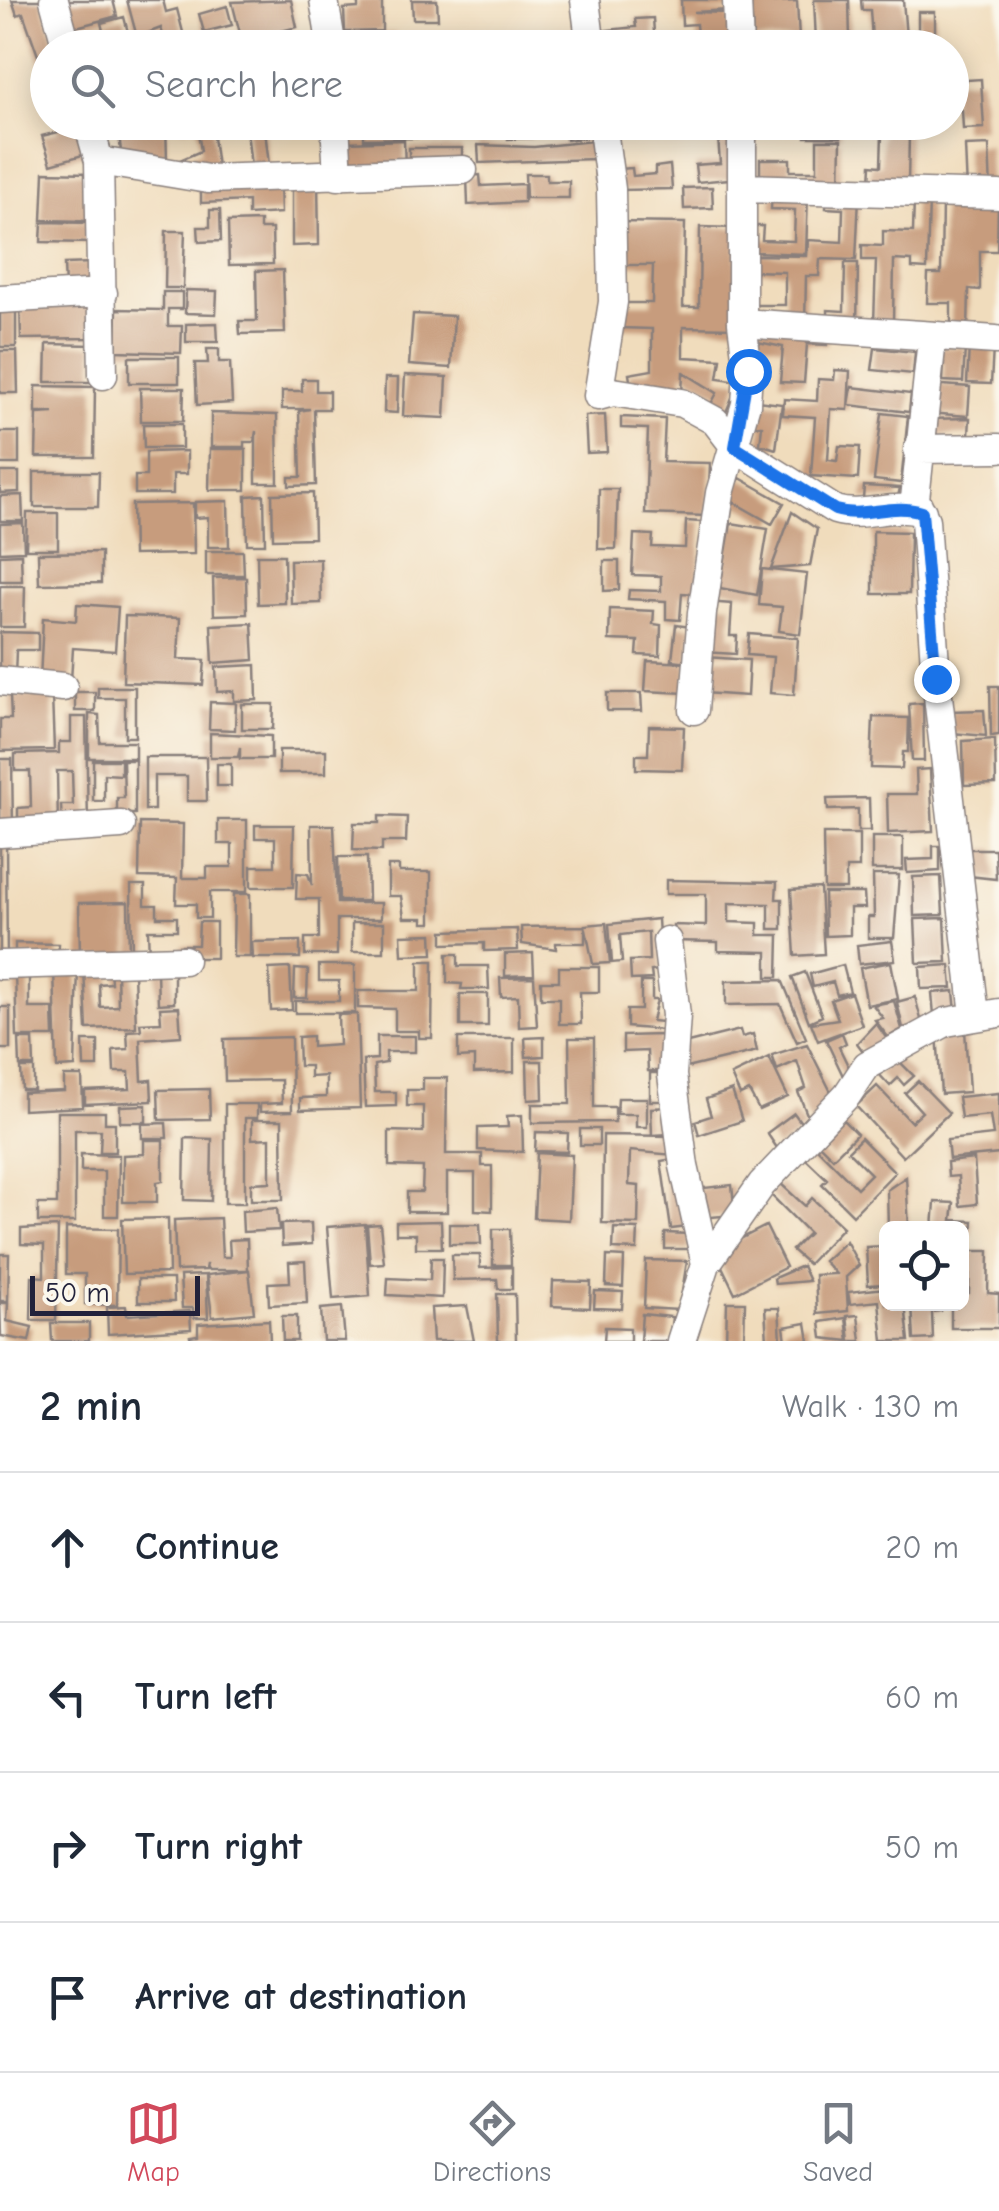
<!DOCTYPE html>
<html lang="en">
<head>
<meta charset="utf-8">
<style>
	:root { --surface:#fff; --page:#f6f6f7; --text:#1f2937; --muted:#747a83; --line:#e0e1e3; --accent:#d1495b }
	body { margin:0; font-family:"Comic Neue",sans-serif; background:var(--page); color:var(--text) }
	.controls { position:absolute; right:30px; bottom:30px; display:grid; overflow:hidden; border-radius:15px; box-shadow:0 5px 25px #0003 }
	.controls button { width:90px; height:90px; display:grid; place-items:center; padding:0; border:0; border-bottom:2px solid var(--line); background:var(--surface); color:var(--text); font:50px sans-serif }
	.scale { position:absolute; left:30px; bottom:25px; width:170px; box-sizing:border-box; padding-left:10px; border:5px solid #22223b; border-top:0; font-size:28px; line-height:35px; white-space:nowrap; color:#22223b; -webkit-text-stroke:8px #fbf7ec; paint-order:stroke }
	.stop { position:absolute; width:30px; height:30px; margin:-22px; border:8px solid #1a73e8; border-radius:50%; background:#fff }
	.stop.end { background:#1a73e8; border-color:#fff; box-shadow:0 2px 10px #0008 }
	.list { margin:0; padding:0; list-style:none }
	h2 { display:flex; justify-content:space-between; align-items:center; height:130px; margin:0; padding:0 40px; font-size:42px }
	h2 small { font-size:32px; font-weight:400; color:var(--muted) }
	.list li { display:grid; grid-template-columns:65px 1fr auto; gap:30px; align-items:center; box-sizing:border-box; height:150px; padding:0 40px; border-top:2px solid var(--line) }
	.list b { display:block; font-size:38px; white-space:nowrap }
	.list em { font-size:32px; font-style:normal; color:var(--muted) }
	.icon { flex:none; width:55px; height:55px; fill:none; stroke:currentColor; stroke-width:2; stroke-linecap:round; stroke-linejoin:round }
	.map { position:relative; flex:none; width:999px; height:1341px; overflow:hidden }
	.search { position:absolute; background:var(--surface); box-shadow:0 5px 25px #0003; left:30px; right:30px; top:30px; height:110px; display:flex; align-items:center; gap:25px; box-sizing:border-box; padding:0 35px; border-radius:55px; color:var(--muted); font-size:38px }
	.sheet { height:730px; background:var(--surface) }
	nav { display:flex; justify-content:space-around; align-items:center; box-sizing:border-box; height:140px; border-top:2px solid var(--line); background:var(--surface); font-size:28px; color:var(--muted) }
	nav a { display:grid; justify-items:center; gap:5px }
	nav .on { color:var(--accent) }
	.map>svg:first-child { display:block }
</style>
</head>
<body>
<div class="map">
<svg width="999" height="1341" viewBox="0 0 999 1341">
	<rect width="100%" height="100%" fill="#fbf7ec"/>
	<filter id="ink" filterUnits="userSpaceOnUse"><feTurbulence type="fractalNoise" baseFrequency=".01" numOctaves="2"/><feDisplacementMap in="SourceGraphic" scale="20" xChannelSelector="R" yChannelSelector="G"/><feConvolveMatrix kernelMatrix="1 2 1 2 8 2 1 2 1" color-interpolation-filters="sRGB"/></filter>
	<filter id="wash" filterUnits="userSpaceOnUse"><feTurbulence type="fractalNoise" baseFrequency=".0048" numOctaves="4" result="noise"/><feDisplacementMap in="SourceGraphic" scale="40" xChannelSelector="R" yChannelSelector="G"/><feGaussianBlur stdDeviation="2.25" result="paint"/><feColorMatrix in="noise" values="0 0 0 0 0 0 0 0 0 0 0 0 0 0 0 0 0 1.4 0 .05"/><feComposite in="paint" operator="in"/></filter>
	<g filter="url(#wash)">
		<rect width="100%" height="100%" fill="#f0dcbc"/>
		<g id="blocks">
			<path fill="#c79c7d" d="M12,0H41L57,48H48V84L23,13L17,15Z
				M67,0H113L117,16L73,28Z
				M127,0H163L166,12L177,9L187,48H167L161,28L137,37Z
				M291,0L297,27L242,41L232,2Z
				M358,0H382V31L345,32L344,9L358,8Z
				M412,0H437L438,19H413Z
				M681,0H729L730,10L694,12L729,13L732,48H698L696,24L682,25Z
				M814,0H849L850,40L816,41Z
				M861,0H903L906,37L872,39L870,10H862Z
				M797,1L799,39L753,40L751,3Z
				M227,6L232,25L204,32L199,14Z
				M918,12H935V44H918Z
				M124,17L130,40L107,46L101,23Z
				M653,18L655,48H599L598,31L636,27L635,19Z
				M520,31V45L482,47V33Z
				M538,32L539,41L564,38L565,48H525L524,34Z
				M396,33L397,48H340V35Z
				M438,33L440,48H412L411,37Z
				M981,79L984,128L963,129L962,110L952,111V81Z
				M55,122H81L90,153L51,164L42,136L58,132Z
				M128,122H166L167,162L121,152L118,124Z
				M181,122H211L218,174L173,163L201,151L197,126L182,129Z
				M246,122H264L269,165L251,167Z
				M417,122V138L364,139V124Z
				M507,122H532V138L508,139Z
				M564,122H597L598,136L566,140Z
				M807,122H841V137H806Z
				M882,133L909,134L908,184L870,183L871,165L881,166Z
				M736,135L740,178L697,182L695,165L720,163L718,137Z
				M404,140L405,169L348,170L347,142Z
				M602,140L605,179L595,180L594,159L479,163L478,145L534,147Z
				M817,140H841L840,187L760,182V159H790V171H817Z
				M989,145L991,190L967,191L965,146Z
				M409,148H462V168H409Z
				M670,165L672,189L620,190L618,169L632,168L633,176L655,174V167Z
				M44,172L89,173L88,221L42,220Z
				M525,174H547V181H569V198H526Z
				M480,175L481,186L524,184V202L468,205L467,176Z
				M318,181L319,245L292,246V182Z
				M280,184L281,213L248,215V201L201,203V187Z
				M712,187L713,208L684,209L683,188Z
				M772,191L808,192L806,254L753,252L754,226H763L762,240L794,241L795,210L771,209Z
				M826,195L859,196L856,260L820,259L819,276H806L805,323L753,321V305H785V272L752,271L753,255L807,256L808,240L842,242L843,209L826,208Z
				M914,199H929L927,269L912,268V261L894,260L893,323H874L876,260H862V245L883,246V231L913,232Z
				M942,200L998,201L997,251H980V290L969,289L968,330H951V303H927L928,274H941Z
				M210,210H220L221,241L199,242L198,227H210Z
				M260,221V229H272L273,264L229,265L228,222Z
				M42,222L92,223V243L41,242Z
				M615,222L685,223L683,307H699L700,227L737,228L735,328L683,327V357L721,359L718,378L739,381L726,412L711,404L717,393L683,372L682,395L631,387L629,374L652,370V329L621,328L622,303H652L653,265H614Z
				M166,231H185L183,288H165Z
				M92,263V288H65L64,264Z
				M845,263H858L857,326L828,325V310L844,311Z
				M283,270L285,333L240,334L239,321H257L256,271Z
				M186,290L217,291L216,314L185,313Z
				M163,292H182V309H168V326H182L181,353L116,351L117,309L163,310Z
				M91,302V338L21,339L20,303Z
				M0,304H16V347H0Z
				M413,314L454,316L451,368L409,365Z
				M217,323L218,342H186V324Z
				M749,326L828,331L827,345L807,344L804,383L780,382L783,347L748,340Z
				M47,344L94,345L93,382H46Z
				M969,346L993,347L991,384L967,383Z
				M937,347L965,348L963,382L943,381L944,363L934,362Z
				M875,348L915,352L913,374L872,370Z
				M207,349H219V362H230L232,403L197,405L195,363H208Z
				M0,351H17L18,393H0Z
				M129,357H179V383H129Z
				M835,370L850,371L848,410L831,409L828,460L837,461L839,446L860,447L858,479L811,476L815,417L783,415L784,399L817,401L818,379L834,380Z
				M405,375L447,377L445,418L403,416Z
				M385,378H398L397,413L384,412Z
				M302,379H316V391H329V409H314L316,485L289,486V477H301L299,411L310,409H282V391H302Z
				M929,384L970,387L968,416L927,413Z
				M36,386L95,387L94,457H36L37,414L54,413H36Z
				M852,387L911,394L909,412L849,405Z
				M140,388H184L183,421H141Z
				M757,401L782,404L776,449L760,444L762,426L753,425Z
				M211,413L277,415L278,483H256V431L254,442H244V447H211Z
				M882,413L908,416L901,483L874,480Z
				M605,415L607,452L587,453L585,416Z
				M621,417L665,419L663,462L710,463L708,516L645,514L648,429L621,428Z
				M970,418L969,435L925,436L927,419Z
				M143,424H182V448H144Z
				M0,432H19V464H0Z
				M210,449H246V490H209Z
				M187,451V474H173V494H135V476H146V452Z
				M0,472H19V492L0,493Z
				M34,472H99L98,507H34Z
				M740,478L784,503L772,524L728,499Z
				M864,486L900,488L897,500L863,499Z
				M599,489H618L616,549H598Z
				M313,493L314,538L273,539L272,494Z
				M22,495L23,521H0V496Z
				M264,495L265,544H247L246,496Z
				M228,501L229,547H208V517L195,518V502Z
				M193,503L194,554L133,555L132,504Z
				M792,512L817,529L810,566L771,569Z
				M27,513H58V549H26Z
				M686,521L701,522L698,594L682,593L680,620L666,619V601L628,599L629,590L661,591V576L632,575L634,534L653,535L652,547L685,548Z
				M23,523L24,551L0,552V524Z
				M731,523L768,529L757,595L720,588Z
				M873,531L910,532L909,594H873Z
				M206,551H243L244,575H206Z
				M101,552V583L39,584L38,553Z
				M21,554L22,581H0V555Z
				M257,555H284L285,603L258,604Z
				M320,559L321,603L291,604L290,560Z
				M604,561H619V590L604,591Z
				M762,569L807,574L800,634L779,631L782,607L759,605Z
				M246,577L247,614L214,615L213,578Z
				M0,586H25L24,627H0Z
				M706,602L732,604L730,636H737L736,654L702,652Z
				M77,604L118,607L115,651L73,648L71,681L40,680L43,618L76,621Z
				M610,609L654,611L653,624L661,625L660,656L637,655L638,641L609,640Z
				M125,616L180,618L178,659L205,660L203,685L123,682Z
				M252,623L254,660L213,663L211,625Z
				M676,625L692,627L689,662L672,660Z
				M0,632L38,633V650H16L15,677H0Z
				M749,634L798,638L794,695L770,693L773,657L747,655Z
				M706,657L749,660L747,696L704,693Z
				M647,661L688,663L686,693L645,691Z
				M256,665L257,700L234,701V691L217,692L216,667Z
				M990,686H999V735L991,736Z
				M98,687H135V737H125V698H98Z
				M75,692H95V711H75Z
				M607,693H641L642,711H607Z
				M52,695L54,750L0,751V719H11L10,696Z
				M210,702L236,703L235,730L209,729Z
				M923,703L924,761H912L909,704Z
				M242,704H274L273,729H242Z
				M984,710L986,736L952,733L950,711Z
				M89,714L99,715L100,742H135V758H89Z
				M71,717H86L88,825H62L61,805H73L72,771H57L58,826L18,827V808L31,807L30,771H15V754L59,753V742H71Z
				M873,717L909,718L908,752H903L902,769L871,768Z
				M649,726L684,727L682,770L636,769V755H648Z
				M210,733L271,736V759H240V747L238,757H210Z
				M995,739L996,784L964,785L963,741Z
				M279,750H326V773H279Z
				M145,757H206L207,801H187V776H154V810H145Z
				M0,759H12L13,828H0Z
				M93,760H121V775L104,774V801H93Z
				M123,760H135V814H117V798H124Z
				M217,764H231V786H217Z
				M930,769L933,831L888,833L887,794H917L916,770Z
				M869,798L870,831H858V809L828,810L827,799Z
				M379,816L407,817L406,842H382V851L353,850L354,823H379Z
				M218,820H247V892H210V918H196V904H176L177,878L139,877L140,823L183,824L182,878H207V867H232V844H218Z
				M255,825H294L293,887H251V866H275V838H255Z
				M311,825H334L337,903H381V919H337V955H305V938H319V899H296L297,873L308,874L312,885Z
				M823,834H859V868H846V889H824Z
				M872,837H903V870H872Z
				M0,839H6L7,961H0Z
				M933,846H940V871L907,873L906,860L933,859Z
				M964,849H995L996,879L969,876Z
				M338,857H367L368,901H339Z
				M388,866H399V872H431V923H423V918H404L401,896H388Z
				M873,875H899L894,938H868V917H874Z
				M941,876L943,915L914,916L913,877Z
				M666,880L777,882L776,899H782V929H769V904L729,903V922L758,923V935H779L778,977H767V952L718,951V942L672,941L673,925L706,926V894H666Z
				M131,885H145V905H157V917H177V930H148L149,956H132Z
				M820,888L824,954L795,956L791,890Z
				M824,893H864L865,908H850V935L825,936Z
				M234,894H250V957H233Z
				M128,902L129,957L80,958L79,903Z
				M945,918L947,962L917,963L915,919Z
				M658,919L661,970L651,971L652,979L631,980L630,961L649,960L648,932L620,935L622,962L612,963L609,924Z
				M199,922H216V958H182V945H198Z
				M352,923H384V952H352Z
				M606,923L610,963L593,964L585,925Z
				M585,926V943H556V949L522,944L521,927Z
				M517,929L518,950L484,951V943L443,944V931Z
				M432,934L433,954L402,955L401,935Z
				M300,941V958H253L252,942Z
				M892,941L895,960L859,964L857,945Z
				M15,943L59,944L58,958L15,957Z
				M533,953L534,975L505,976V954Z
				M447,954H458V966H488L489,989H461L462,984L447,983Z
				M419,961H433L432,1038H419V1031H395V1009L358,1008V991H419Z
				M891,962L898,999L867,1005L860,968Z
				M319,965H355V1013H295V1001H339V981H319Z
				M843,965L850,992L837,995L833,982L813,987L810,974Z
				M950,965L952,988L921,989L920,967Z
				M559,967H599V992H580L581,1024H559V998H541V981H559Z
				M78,968L75,1067L57,1068L54,969Z
				M110,968L111,983L99,984L100,1007L118,1006L117,973L134,972L136,1027L87,1029L84,969Z
				M290,968L292,1010L271,1011L269,969Z
				M295,969L308,970L307,998H294Z
				M157,971H174V1003L158,1004Z
				M805,972L822,1016L809,1022L792,977Z
				M29,973V1008H53L54,1037H17L15,974Z
				M534,977L537,1026L519,1027L518,996L501,997L500,978Z
				M782,980L806,1038L797,1042L780,1004L726,1005V981Z
				M641,982H652V1000H657L652,1021L662,1022V1030L627,1027V1010H641Z
				M954,991L956,1013L934,1015L932,993Z
				M851,993L862,1025L818,1041L811,1023L838,1019L831,1000Z
				M460,994H488V1026H460Z
				M915,997L922,1023L903,1028L897,1002Z
				M894,1001L902,1029L888,1037L875,1020L883,1018L873,1005Z
				M0,1007H10V1049H0Z
				M179,1007L181,1036L140,1039L142,1081L151,1080L152,1101L85,1104V1091L130,1089L129,1072H114L113,1050L128,1049L127,1031L141,1030L140,1023L161,1022L160,1008Z
				M357,1014L360,1108L300,1110V1098L326,1097V1076L310,1077V1066H299L298,1037L312,1036V1047L339,1045L338,1015Z
				M876,1023L889,1042L868,1058L857,1043Z
				M740,1030L742,1037L753,1034L757,1051L682,1069L676,1046Z
				M965,1030L969,1092L941,1094L937,1032Z
				M842,1033L846,1043L839,1047L852,1074L844,1078L826,1040Z
				M661,1035L662,1071H648L647,1051L623,1052V1036Z
				M377,1036H415V1052H386V1063L374,1065L375,1092H396V1106L365,1107L363,1060L377,1059Z
				M291,1037L292,1111L260,1112V1104L282,1103L281,1080L225,1081L224,1039Z
				M544,1037V1056L526,1057L525,1038Z
				M458,1038H514V1072L474,1073V1057L458,1058Z
				M569,1038H594V1107H615V1122L532,1123V1104H570Z
				M19,1039H33L34,1066H20Z
				M83,1041H98V1067H84Z
				M807,1044L835,1100L810,1122L798,1092L806,1088L797,1061L777,1070L772,1055Z
				M769,1057L788,1097L759,1110L749,1091L740,1095L731,1075Z
				M895,1057L914,1076L904,1085L898,1078L890,1086L878,1073Z
				M527,1061H542L543,1099L528,1100Z
				M21,1068H34V1090H22Z
				M650,1073H666L667,1101H650Z
				M64,1076H82L83,1107L23,1110V1093L64,1091Z
				M423,1078H447L446,1154H482V1166H492V1211L475,1210V1173H447V1212H407V1192H422L423,1167L389,1166V1131L423,1132V1106H407V1090H423Z
				M918,1081L949,1113L903,1157L856,1106L877,1086L911,1122L922,1112L905,1093Z
				M209,1089L210,1119L159,1120L158,1090Z
				M732,1090L742,1121L699,1135L695,1121L711,1116L706,1099Z
				M999,1093V1154L949,1159L947,1140L993,1135L990,1115L961,1118L958,1097Z
				M618,1098H647V1127H636V1114H617Z
				M225,1104H257V1118H245V1203H225Z
				M146,1105V1122H120V1106Z
				M669,1107L671,1134L652,1135L651,1108Z
				M57,1112H105V1123H115V1152H100L101,1130H75V1222H38V1204H57Z
				M794,1113L805,1128L777,1148L767,1133Z
				M522,1115L523,1152L478,1150V1128L508,1127L507,1116Z
				M252,1120H282L283,1200H251V1183L270,1182V1138L252,1139Z
				M843,1120L857,1134L833,1158L819,1144Z
				M166,1123L167,1138H142V1124Z
				M580,1129H599V1145H580Z
				M536,1132L568,1133L567,1152L535,1151Z
				M603,1135L674,1136V1155L630,1151L629,1185L639,1186L638,1224L602,1223Z
				M185,1138L212,1139L211,1201L184,1200Z
				M861,1138L895,1172L853,1215L822,1184L827,1179L805,1158L816,1147L857,1188L871,1174L848,1151Z
				M144,1140H163V1181L157,1182V1202H123V1155L144,1154Z
				M537,1153L572,1155L569,1220L534,1218Z
				M81,1154L119,1155L118,1216H104V1171H81Z
				M678,1158L688,1227L671,1229L661,1161Z
				M974,1159L977,1204L960,1206L958,1176L948,1177L947,1162Z
				M906,1177L909,1228H888L887,1190Z
				M780,1183L805,1206L812,1198L843,1227L808,1264L792,1250L809,1233L770,1194Z
				M732,1185L735,1215L698,1218L694,1189Z
				M935,1202L954,1203L952,1220L973,1221L972,1235H962V1228H933Z
				M277,1208L279,1230L243,1232L242,1211Z
				M168,1218L169,1273L124,1274L122,1219Z
				M220,1218L222,1257H230L229,1240L247,1239L248,1270H207L206,1264L205,1270L176,1271L174,1220Z
				M441,1221L442,1248H416V1234H396V1222Z
				M311,1223L312,1244L282,1246L281,1224Z
				M365,1224L370,1296L333,1299L327,1227Z
				M380,1224L384,1263L370,1264L367,1225Z
				M449,1224H480L481,1244H449Z
				M766,1226L786,1267L735,1293L715,1252Z
				M58,1227L56,1320H31L32,1276L44,1277V1245L21,1244V1229Z
				M66,1228L118,1229L117,1305L85,1304V1274H66Z
				M614,1228L638,1229L637,1250L613,1249Z
				M493,1229H510L511,1265H493Z
				M665,1233L690,1234L689,1249H665Z
				M846,1241L859,1265L846,1277L848,1311L817,1314L815,1275L836,1274L824,1261Z
				M886,1246V1284L868,1285L866,1247Z
				M970,1251H989L988,1293L999,1294V1328H951V1304H962V1293H969Z
				M0,1254H9L8,1301H0Z
				M452,1255H480V1268L512,1267V1289H498L497,1279L453,1280Z
				M607,1256L624,1257L623,1287L606,1286Z
				M431,1258H443L442,1298L387,1295L388,1278L430,1280Z
				M646,1260L687,1261L679,1310L644,1308Z
				M305,1261L307,1303L269,1305L268,1283L290,1282L289,1262Z
				M802,1266L809,1281L775,1284L774,1278Z
				M249,1270L254,1313L212,1317L207,1275Z
				M206,1275L208,1318H194L193,1308H182L180,1276Z
				M138,1279H173L174,1302H138Z
				M553,1281L591,1282L590,1308L552,1306Z
				M886,1288V1304H905L909,1341H883L879,1301L850,1304L848,1292Z
				M595,1291L623,1292L622,1309L594,1308Z
				M497,1294H515L516,1341H498Z
				M727,1302H745L744,1341H726Z
				M0,1303H8L7,1321L32,1327L29,1341L1,1336Z
				M912,1304H940L941,1311L932,1312L933,1339L914,1340Z
				M126,1306L127,1315L190,1311L191,1329L108,1334L107,1307Z
				M467,1306L474,1341H433L431,1308Z
				M342,1307L345,1341H323L321,1309Z
				M765,1308H779L781,1340H767Z
				M642,1314L672,1317L669,1341H640Z
				M858,1315L861,1341H850L847,1316Z
				M282,1316H297V1341H283Z
				M846,1318L849,1341L822,1338L820,1322Z
				M269,1320L270,1341H191L190,1336L198,1335V1324Z
				M51,1323H89V1341H52Z
				M806,1323L809,1341H786L784,1327Z
				M605,1327L630,1328V1341H604Z"/>
		</g>
	</g>
	<g filter="url(#ink)">
		<use href="#blocks" fill-opacity="0" stroke="#897f7c" stroke-width="2.5"/>
		<g fill="none" stroke-linecap="round" stroke-linejoin="round">
			<defs>
				<path id="minor" d="M54,0L67,48
					M324,0L332,48
					M585,0L591,48
					M737,0L739,48
					M88,122L99,161L103,375
					M335,122L338,176
					M602,122L611,189L613,302L598,396L613,392L682,403L715,421L735,447L835,510C864,519 892,502 922,512
					M99,161L208,179L463,170
					M746,188L999,195
					M0,299L103,293
					M742,323L996,340
					M932,339L915,499L925,520L936,679L975,1015
					M918,449L999,448
					M0,681L63,687
					M694,710L702,613L720,493L746,404L748,371L742,323V122
					M0,833L121,825
					M667,941L676,1015L672,1075L684,1166L706,1264
					M0,965L184,960
					M681,1341L706,1264L762,1184L847,1095L867,1065L946,1022L999,1013"/>
			</defs>
			<use href="#minor" stroke="#897f7c" stroke-width="31"/>
			<use href="#minor" stroke="#fff" stroke-width="28"/>
		</g>
	</g>
	<g fill="none" stroke-linecap="round" stroke-linejoin="round" filter="url(#ink)">
		<path stroke="#1a73e8" stroke-width="12" d="M748,371L735,447L835,510C864,519 892,502 922,512L936,679"/>
	</g>
</svg>
<div class="controls">
<button><svg class="icon" aria-label="locate" viewBox="0 0 24 24"><circle cx="12" cy="12" r="6"/><path d="M12 2v4M12 18v4M2 12h4M18 12h4"/></svg></button>
</div>
<div class="scale">50 m</div>
<div class="stop" style="left:748px;top:371px"></div>
<div class="stop end" style="left:936px;top:679px"></div>
<div class="search"><svg class="icon" aria-label="search" viewBox="0 0 24 24"><circle cx="10" cy="10" r="6"/><path d="M15 15l6 6"/></svg>Search here</div>
</div>
<section class="sheet">
<h2>2 min<small>Walk · 130 m</small></h2>
<ul class="list">
<li><svg class="icon" aria-label="ahead" viewBox="0 0 24 24"><path d="M12 20V5M6 11l6-6 6 6"/></svg><div><b>Continue</b></div><em>20 m</em></li>
<li><svg class="icon" aria-label="left" viewBox="0 0 24 24"><path d="M17 20v-9H6M10 6l-5 5 5 5"/></svg><div><b>Turn left</b></div><em>60 m</em></li>
<li><svg class="icon" aria-label="right" viewBox="0 0 24 24"><path d="M7 20v-9h11M14 6l5 5-5 5"/></svg><div><b>Turn right</b></div><em>50 m</em></li>
<li><svg class="icon" aria-label="arrive" viewBox="0 0 24 24"><path d="M6 21V4h12l-3 4 3 4H6"/></svg><div><b>Arrive at destination</b></div></li>
</ul>
</section>
<nav>
<a class="on"><svg class="icon" aria-label="map" viewBox="0 0 24 24"><path d="M3 6l6-2 6 2 6-2v14l-6 2-6-2-6 2zM9 4v14M15 6v14"/></svg>Map</a>
<a><svg class="icon" aria-label="directions" viewBox="0 0 24 24"><path d="M12 3l9 9-9 9-9-9zM9 14v-3h6M13 9l2 2-2 2"/></svg>Directions</a>
<a><svg class="icon" aria-label="saved" viewBox="0 0 24 24"><path d="M7 4h10v16l-5-4-5 4z"/></svg>Saved</a>
</nav>
</body>
</html>
